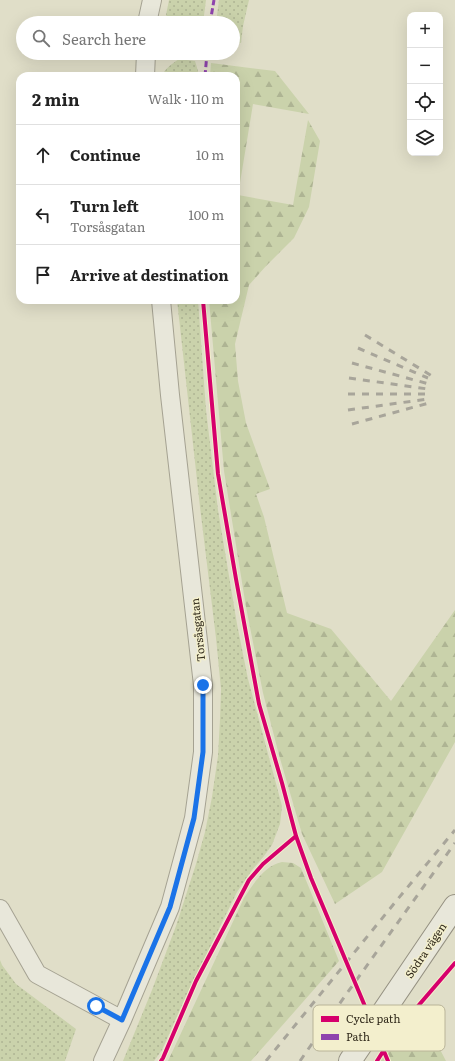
<!DOCTYPE html>
<html lang="en">
<head>
<meta charset="utf-8">
<style>
	:root { --surface:#fff; --page:#f2f2f2; --text:#222; --muted:#767676; --line:#e0e0e0 }
	body { margin:0; font-family:Literata,serif; background:var(--page); color:var(--text) }
	.controls { position:absolute; right:12px; top:12px; display:grid; overflow:hidden; border-radius:8px; box-shadow:0 4px 16px #0002 }
	.controls button { width:36px; height:36px; display:grid; place-items:center; padding:0; border:0; border-bottom:1px solid var(--line); background:var(--surface); color:var(--text); font:20px sans-serif }
	.stop { position:absolute; width:12px; height:12px; margin:-9px; border:3px solid #1a73e8; border-radius:50%; background:#fff }
	.stop.end { background:#1a73e8; border-color:#fff; box-shadow:0 1px 4px #0008 }
	.list { margin:0; padding:0; list-style:none }
	h2 { display:flex; justify-content:space-between; align-items:center; height:52px; margin:0; padding:0 16px; font-size:17px }
	h2 small { font-size:13px; font-weight:400; color:var(--muted) }
	.list li { display:grid; grid-template-columns:26px 1fr auto; gap:12px; align-items:center; box-sizing:border-box; height:60px; padding:0 16px; border-top:1px solid var(--line) }
	.list b { display:block; font-size:15px; white-space:nowrap }
	.list p { margin:0; font-size:13px; white-space:nowrap; color:var(--muted) }
	.list em { font-size:13px; font-style:normal; color:var(--muted) }
	.icon { flex:none; width:22px; height:22px; fill:none; stroke:currentColor; stroke-width:2; stroke-linecap:round; stroke-linejoin:round }
	.map { position:relative; flex:none; width:455px; height:1061px; overflow:hidden }
	.search { position:absolute; background:var(--surface); box-shadow:0 4px 16px #0002; left:16px; top:16px; width:224px; height:44px; display:flex; align-items:center; gap:10px; box-sizing:border-box; padding:0 14px; border-radius:22px; color:var(--muted); font-size:15px }
	.panel { position:absolute; background:var(--surface); box-shadow:0 4px 16px #0002; left:16px; top:72px; width:224px; height:232px; border-radius:12px }
	.map>svg:first-child { display:block }
</style>
</head>
<body>
<div class="map">
<svg width="455" height="1061" viewBox="0 0 455 1061">
	<defs>
		<pattern id="grass-dots" width="8" height="8" patternUnits="userSpaceOnUse"><rect width="8" height="8" fill="#cad2ab"/><path d="M2 2h.1M6 6h.1" fill="none" stroke="#aeb493" stroke-width="1.8" stroke-linecap="round"/></pattern>
		<pattern id="forest-firs" width="22" height="20" patternUnits="userSpaceOnUse"><rect width="22" height="20" fill="#cad2ab"/><path d="M5 1l3.5 6h-7zM16 11l3.5 6h-7z" fill="#aeb493"/></pattern>
	</defs>
	<rect width="100%" height="100%" fill="#e0dec8"/>
	<path fill="url(#grass-dots)" d="M169,0H206L203,23H171L166,15Z
		M219,0H249L243,26L241,43L233,42V23H216Z
		M179,59L195,61L198,71V76H162C165,68 172,64 179,59Z
		M177,300H198L206,410L218,510L237,624L248,679L282,806L280,824L272,845L264,856L252,870L237,892L186,996L162,1050L154,1061H123L152,990L176,926L196,864L205,832L212,797L218,756L220,719L221,689L216,638L200,507Z
		M0,960L2,965L16,984L76,1029L65,1061H0Z"/>
	<path fill="url(#forest-firs)" d="M211,63L275,71L309,114L253,104L238,195L293,205L308,120L320,141L309,207L294,238L266,266L249,285L235,344L238,381L246,423L270,489L256,494L264,517L287,613L331,629L391,701L455,610V742L382,872L335,904L302,834L279,755L263,693L246,607L224,471L209,300H236V76H210Z
		M282,862L293,863L301,868L339,961L251,1061H168L244,898C254,883 264,866 282,862Z
		M418,1007L446,1061H377L394,1034Z"/>
	<g fill="none" stroke-linecap="round" stroke-linejoin="round">
		<defs>
			<path id="minor" d="M147,23L152,0
				M145,76L146,53
				M0,909L37,974L122,1020
				M103,1061L122,1020L170,907L194,818L203,752V685L170,395L161,300"/>
			<path id="secondary" d="M350,1061L455,906"/>
		</defs>
		<use href="#minor" stroke="#a5a292" stroke-width="20"/>
		<use href="#secondary" stroke="#959182" stroke-width="24"/>
		<use href="#minor" stroke="#e8e7da" stroke-width="18"/>
		<use href="#secondary" stroke="#e8e7da" stroke-width="22"/>
		<path stroke="#a8a59a" stroke-width="3" stroke-dasharray="7 7" stroke-linecap="butt" d="M365,335L432,376
			M358,348L428,378
			M352,363L429,384
			M349,378L428,389
			M348,394H427
			M348,410L428,399
			M352,424L429,403
			M266,1061L397,900L455,830
			M300,1061L345,996L455,843"/>
		<path stroke="#8e44ad" stroke-width="3" stroke-dasharray="6 3" stroke-linecap="butt" d="M210,23L214,0
			M205,76L207,53"/>
		<defs>
			<path id="cycleway" d="M203,300L218,474L236,579L259,704L282,783L296,836L311,878L388,1061
				M161,1061L163,1058L196,981L249,880L263,864L296,836
				M377,1061L394,1034L455,963"/>
		</defs>
		<use href="#cycleway" stroke="#f3efcd" stroke-width="6"/>
		<use href="#cycleway" stroke="#d6006c" stroke-width="4"/>
	</g>
	<g fill="none" stroke-linecap="round" stroke-linejoin="round">
		<path stroke="#1a73e8" stroke-width="5" d="M96,1006L122,1020L170,907L194,818L203,752V685"/>
	</g>
	<g text-anchor="middle" dominant-baseline="central" stroke-width="3" stroke-linejoin="round" paint-order="stroke">
		<g font-size="11" fill="#322b1c" stroke="#f3efcd">
			<text transform="translate(197 630) rotate(-96)">Torsåsgatan</text>
			<text transform="translate(425 950) rotate(-56)">Södra vägen</text>
		</g>
	</g>
	<rect x="313" y="1005" width="132" height="46" rx="6" fill="#f3efcd" stroke="#b9b498" stroke-width="1"/>
	<rect x="321" y="1016" width="18" height="6" fill="#d6006c"/>
	<rect x="321" y="1034" width="18" height="6" fill="#8e44ad"/>
	<g font-size="11" fill="#322b1c">
		<text x="346" y="1023">Cycle path</text>
		<text x="346" y="1041">Path</text>
	</g>
</svg>
<div class="controls">
<button>+</button>
<button>−</button>
<button><svg class="icon" aria-label="locate" viewBox="0 0 24 24"><circle cx="12" cy="12" r="6"/><path d="M12 2v4M12 18v4M2 12h4M18 12h4"/></svg></button>
<button><svg class="icon" aria-label="layers" viewBox="0 0 24 24"><path d="M12 4l9 5-9 5-9-5zM3 14l9 5 9-5"/></svg></button>
</div>
<div class="stop" style="left:96px;top:1006px"></div>
<div class="stop end" style="left:203px;top:685px"></div>
<div class="search"><svg class="icon" aria-label="search" viewBox="0 0 24 24"><circle cx="10" cy="10" r="6"/><path d="M15 15l6 6"/></svg>Search here</div>
<section class="panel">
<h2>2 min<small>Walk · 110 m</small></h2>
<ul class="list">
<li><svg class="icon" aria-label="ahead" viewBox="0 0 24 24"><path d="M12 20V5M6 11l6-6 6 6"/></svg><div><b>Continue</b></div><em>10 m</em></li>
<li><svg class="icon" aria-label="left" viewBox="0 0 24 24"><path d="M17 20v-9H6M10 6l-5 5 5 5"/></svg><div><b>Turn left</b><p>Torsåsgatan</p></div><em>100 m</em></li>
<li><svg class="icon" aria-label="arrive" viewBox="0 0 24 24"><path d="M6 21V4h12l-3 4 3 4H6"/></svg><div><b>Arrive at destination</b></div></li>
</ul>
</section>
</div>
</body>
</html>
